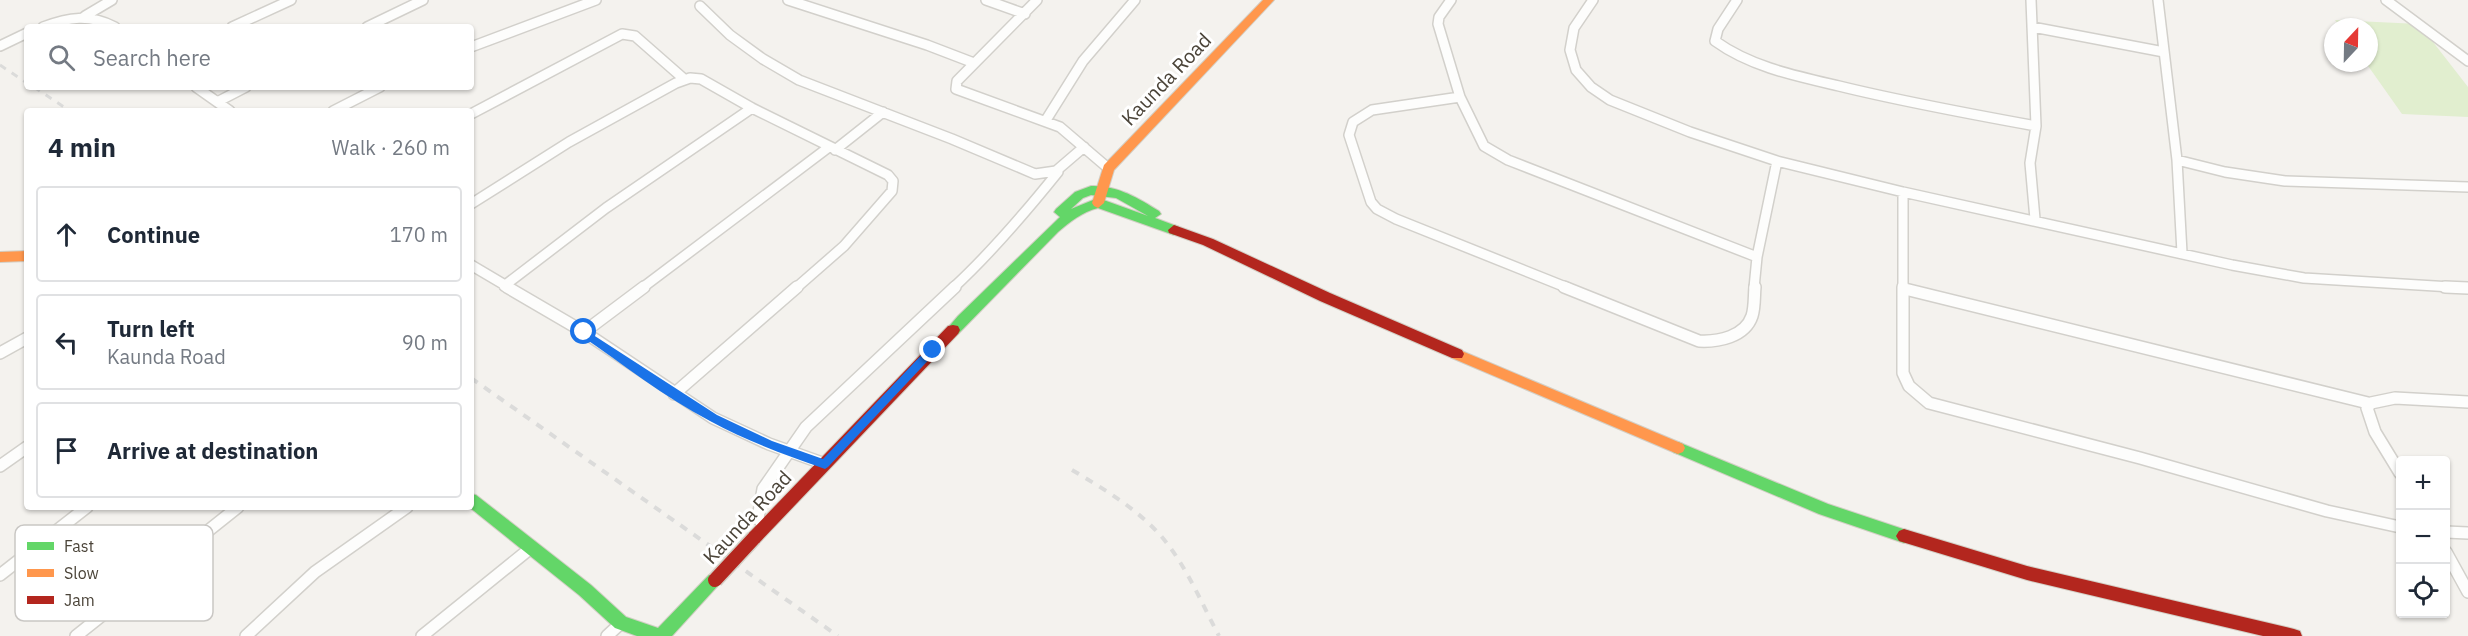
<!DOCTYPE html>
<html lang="en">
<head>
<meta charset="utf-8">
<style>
	:root { --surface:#fff; --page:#f2f2f3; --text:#1f2937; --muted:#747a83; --line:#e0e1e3 }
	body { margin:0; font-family:"IBM Plex Sans",sans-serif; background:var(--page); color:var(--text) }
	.controls { position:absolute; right:18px; bottom:18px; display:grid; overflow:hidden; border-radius:6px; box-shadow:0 2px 4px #0004 }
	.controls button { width:54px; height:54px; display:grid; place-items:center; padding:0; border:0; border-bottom:2px solid var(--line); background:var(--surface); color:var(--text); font:30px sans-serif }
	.compass { position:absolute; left:2324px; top:18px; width:54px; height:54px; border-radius:50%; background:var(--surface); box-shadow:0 2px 4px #0004; rotate:22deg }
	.stop { position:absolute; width:18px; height:18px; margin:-14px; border:4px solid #1a73e8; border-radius:50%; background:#fff }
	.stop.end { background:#1a73e8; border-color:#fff; box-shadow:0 2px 6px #0008 }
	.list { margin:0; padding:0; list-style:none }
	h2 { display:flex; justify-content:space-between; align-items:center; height:78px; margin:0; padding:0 24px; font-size:26px }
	h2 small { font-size:20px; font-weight:400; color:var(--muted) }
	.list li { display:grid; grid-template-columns:39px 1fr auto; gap:18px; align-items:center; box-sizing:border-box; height:96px; margin:0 12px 12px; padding:0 12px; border:2px solid var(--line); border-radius:6px }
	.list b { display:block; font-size:22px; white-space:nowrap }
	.list p { margin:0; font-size:20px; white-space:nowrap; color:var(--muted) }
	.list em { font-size:20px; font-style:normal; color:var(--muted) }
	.icon { flex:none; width:33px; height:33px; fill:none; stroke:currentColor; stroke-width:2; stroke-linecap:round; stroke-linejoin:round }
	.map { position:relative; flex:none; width:2468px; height:636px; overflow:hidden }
	.search { position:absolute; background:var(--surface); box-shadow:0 2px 4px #0004; left:24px; top:24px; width:450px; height:66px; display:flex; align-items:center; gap:15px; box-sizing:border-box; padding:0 21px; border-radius:6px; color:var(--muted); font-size:22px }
	.panel { position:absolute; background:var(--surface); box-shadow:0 2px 4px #0004; left:24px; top:108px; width:450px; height:402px; border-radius:6px }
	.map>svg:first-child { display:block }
</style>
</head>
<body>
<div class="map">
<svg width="2468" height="636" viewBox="0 0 2468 636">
	<rect width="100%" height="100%" fill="#f4f2ee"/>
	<path fill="#e1eecf" d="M2335,20L2419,24L2468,87V117L2402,114L2366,63H2369V27H2340Z"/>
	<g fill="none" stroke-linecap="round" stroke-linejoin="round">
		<defs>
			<path id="street-far1" d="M788,0L927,45L974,63
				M986,0L1025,14
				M1037,0L957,81L956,89L1060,127L1108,168
				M1451,0L1439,17L1438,24L1460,97L1484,146L1508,160L1757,257
				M1593,0L1574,28L1570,50L1576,70L1591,87L1610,100L1690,132L1777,161L1903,192L2232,265L2304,278L2468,288
				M1737,0L1718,29L1715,41C1751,67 1796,76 1839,86C1904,102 1970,114 2036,126
				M2031,0L2036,126L2030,163L2035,219
				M2158,0L2177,160L2182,253
				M2386,0L2468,61
				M700,6L730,35L763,59L799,80L952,139L1035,174L1056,171L1084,147
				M85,16L112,0
				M43,27C69,17 89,14 115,27
				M232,27L291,0
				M367,27L423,0
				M2032,27L2164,52
				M0,46L27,33
				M471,47L596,0
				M196,87L230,111
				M1460,97L1372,110L1353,122L1349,135L1371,202L1377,209L1396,219L1568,288
				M217,102L246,87
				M333,111L380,87
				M471,114L622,34L635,36L684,79
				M1046,120L1083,61L1135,0
				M835,150L883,112
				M2177,160L2225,172L2285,181L2468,187
				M1903,192V288
				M471,204L569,142L676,83L690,78L701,79L752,108L888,175L893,181L892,191L844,246L796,288
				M471,265L510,288
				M504,286L606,208L752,108
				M642,288L829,147
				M953,288C992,252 1025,213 1058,172
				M1754,288L1757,257L1777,161"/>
			<path id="street" d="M507,287L584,332L713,418L769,444L825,464
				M1564,287L1699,341C1718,342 1745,337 1752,316C1755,307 1754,296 1755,287
				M1903,287V373L1909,386L1929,403L2140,458L2327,511L2400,527
				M2445,287L2468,288
				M1905,289L2368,403
				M584,332L644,287
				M0,353L27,338
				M674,394L797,287
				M0,466L27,447
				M2400,473L2375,432L2367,408L2371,403L2395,398L2468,402
				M765,527L758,518L763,489L806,427L955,287
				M2446,532L2468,533
				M2446,552L2468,592
				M0,575L87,507
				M76,636L238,507
				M246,636L315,572L407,507
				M422,636L532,547
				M607,636L621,623"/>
			<path id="fast" d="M1091,186C1117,185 1138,198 1159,211L1161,214L1155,218L1179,227L1180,230L1174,235L1098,208C1082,212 1070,222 1058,232L958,334H948L946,330L958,316L1060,217L1054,212L1056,209L1075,192ZM1091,195L1116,198L1148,216L1098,198L1071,209L1083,198Z
				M1678,442L1828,504L1909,531L1912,536L1909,541L1904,543L1819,514L1673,452L1671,448L1673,444Z
				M471,494L476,495L591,585L626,617L658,628L709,575L715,573L721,575L723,580L672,636H637L615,628L579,595L469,507H471Z"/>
			<path id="slow" d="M1263,0H1274L1114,170L1104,203L1098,208L1094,206L1092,203L1104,165Z
				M27,251V261L0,262V252Z
				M1457,349L1683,444L1685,448L1683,452L1678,454L1673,452L1452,358L1450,354L1452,350Z"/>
			<path id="jam" d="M1174,225L1213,239L1330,293L1462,350L1464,354L1462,358H1452L1320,301L1203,245L1169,233L1168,230Z
				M953,325L958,326L960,330L958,334L759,543L754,545L749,543L746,538L749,533L948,326Z
				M1904,529L2027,566L2294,629L2300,631L2302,636H2263L2027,580L1899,541L1896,536L1899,531Z"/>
		</defs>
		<use href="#street-far1" stroke="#d2d0cb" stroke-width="12"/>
		<use href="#street" stroke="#d2d0cb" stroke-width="14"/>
		<use href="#fast" stroke="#d3cfc5" stroke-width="2"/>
		<use href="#slow" stroke="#d3cfc5" stroke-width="2"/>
		<use href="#jam" stroke="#d3cfc5" stroke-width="2"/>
		<use href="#street-far1" stroke="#fdfdfc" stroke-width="9"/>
		<use href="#street" stroke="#fdfdfc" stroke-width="11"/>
		<use href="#fast" fill="#63d668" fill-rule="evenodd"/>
		<use href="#slow" fill="#ff974d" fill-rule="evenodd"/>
		<use href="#jam" fill="#b3261e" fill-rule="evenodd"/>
		<path stroke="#dbdbda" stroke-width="3" stroke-dasharray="7 7" stroke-linecap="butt" d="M0,65L27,83
			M34,87L70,111"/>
		<path stroke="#dbdbda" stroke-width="4" stroke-dasharray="8 8" stroke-linecap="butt" d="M471,378L838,636
			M1072,470C1104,489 1136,508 1161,536C1186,565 1201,602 1219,636"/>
		<defs>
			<path id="jam-bridge" d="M715,580L754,538"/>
		</defs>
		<use href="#jam-bridge" stroke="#d3cfc5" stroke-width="17" stroke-linecap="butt"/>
		<use href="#jam-bridge" stroke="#b3261e" stroke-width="14"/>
	</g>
	<path fill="#1a73e8" d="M584,329L717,415L772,441L823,459L929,347H936L938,350L828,467L825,469C785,455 747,441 710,421C664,397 623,364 580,335L579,332Z"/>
	<g text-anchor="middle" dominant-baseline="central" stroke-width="6" stroke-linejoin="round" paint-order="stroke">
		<g font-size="20" fill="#4b4439" stroke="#fff">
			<text transform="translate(1166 79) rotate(-46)">Kaunda Road</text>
			<text transform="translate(747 517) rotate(-47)">Kaunda Road</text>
		</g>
	</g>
	<rect x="15" y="525" width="198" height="96" rx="9" fill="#fff" stroke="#c9c7c4" stroke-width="1.5"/>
	<rect x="27" y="542" width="27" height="8" fill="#63d668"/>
	<rect x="27" y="569" width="27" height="8" fill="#ff974d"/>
	<rect x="27" y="596" width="27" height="8" fill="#b3261e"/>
	<g font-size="16" fill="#4b4439">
		<text x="64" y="552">Fast</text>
		<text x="64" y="579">Slow</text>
		<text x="64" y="606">Jam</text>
	</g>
</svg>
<div class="controls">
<button>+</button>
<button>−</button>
<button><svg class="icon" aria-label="locate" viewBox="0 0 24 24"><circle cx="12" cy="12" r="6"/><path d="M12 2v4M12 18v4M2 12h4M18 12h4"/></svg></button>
</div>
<svg class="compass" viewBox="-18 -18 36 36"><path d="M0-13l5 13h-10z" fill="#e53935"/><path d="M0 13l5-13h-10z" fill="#747a83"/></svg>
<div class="stop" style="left:584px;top:332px"></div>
<div class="stop end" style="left:933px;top:350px"></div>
<div class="search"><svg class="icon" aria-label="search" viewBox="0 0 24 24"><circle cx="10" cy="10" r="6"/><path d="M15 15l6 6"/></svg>Search here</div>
<section class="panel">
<h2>4 min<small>Walk · 260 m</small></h2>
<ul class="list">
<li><svg class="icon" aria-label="ahead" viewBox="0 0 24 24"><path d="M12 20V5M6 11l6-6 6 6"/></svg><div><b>Continue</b></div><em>170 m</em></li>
<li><svg class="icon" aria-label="left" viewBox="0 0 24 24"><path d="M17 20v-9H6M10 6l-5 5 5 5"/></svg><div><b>Turn left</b><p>Kaunda Road</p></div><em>90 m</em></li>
<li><svg class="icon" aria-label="arrive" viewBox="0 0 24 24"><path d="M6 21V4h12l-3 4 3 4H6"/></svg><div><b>Arrive at destination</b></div></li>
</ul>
</section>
</div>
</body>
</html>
